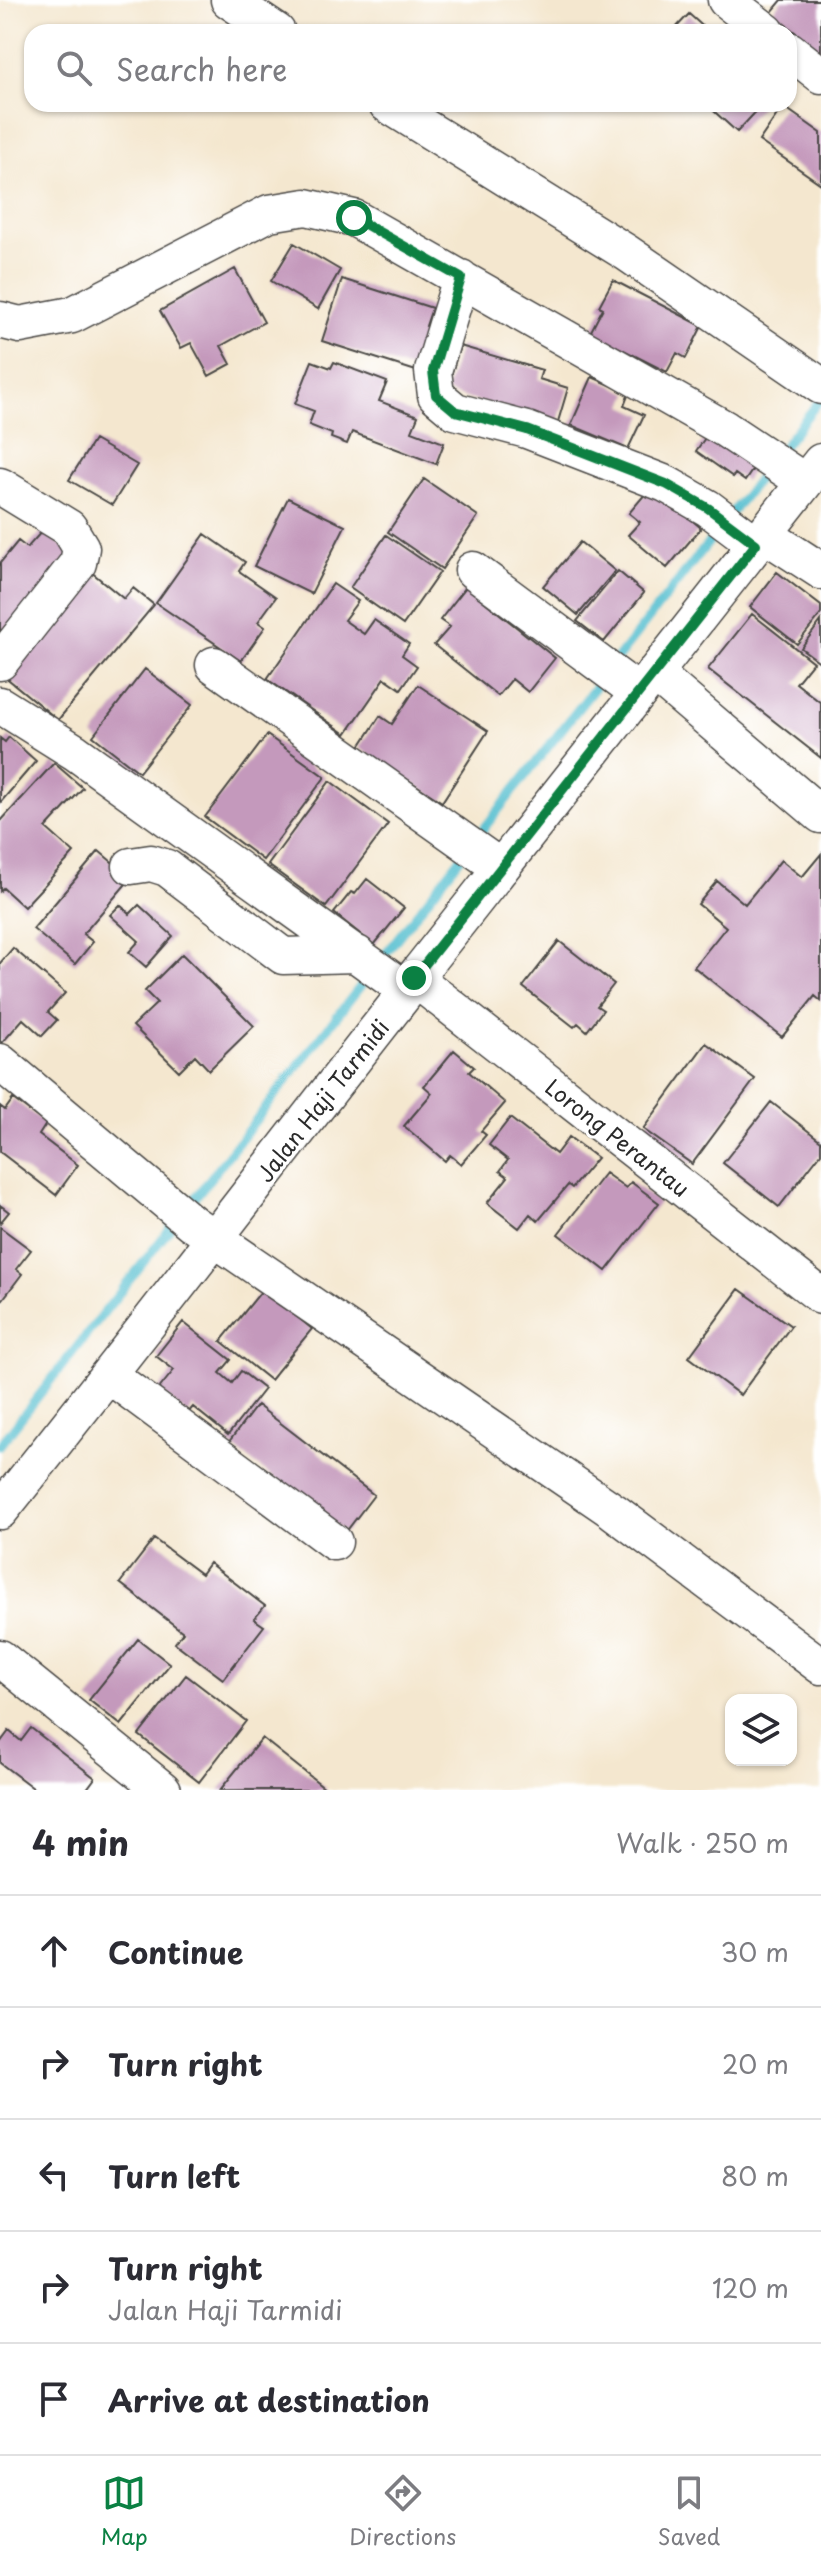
<!DOCTYPE html>
<html lang="en">
<head>
<meta charset="utf-8">
<style>
	:root { --surface:#fff; --page:#f2f2f3; --text:#2b2b33; --muted:#7c7c81; --line:#e1e1e2; --accent:#0b8043 }
	body { margin:0; font-family:"Playpen Sans",sans-serif; background:var(--page); color:var(--text) }
	.controls { position:absolute; right:24px; bottom:24px; display:grid; overflow:hidden; border-radius:16px; box-shadow:0 2px 6px #0004 }
	.controls button { width:72px; height:72px; display:grid; place-items:center; padding:0; border:0; border-bottom:2px solid var(--line); background:var(--surface); color:var(--text); font:40px sans-serif }
	.stop { position:absolute; width:24px; height:24px; margin:-18px; border:6px solid #0b8043; border-radius:50%; background:#fff }
	.stop.end { background:#0b8043; border-color:#fff; box-shadow:0 2px 8px #0008 }
	.list { margin:0; padding:0; list-style:none }
	h2 { display:flex; justify-content:space-between; align-items:center; height:104px; margin:0; padding:0 32px; font-size:34px }
	h2 small { font-size:26px; font-weight:400; color:var(--muted) }
	.list li { display:grid; grid-template-columns:52px 1fr auto; gap:24px; align-items:center; box-sizing:border-box; height:112px; padding:0 32px; border-top:2px solid var(--line) }
	.list b { display:block; font-size:30px; white-space:nowrap }
	.list p { margin:0; font-size:26px; white-space:nowrap; color:var(--muted) }
	.list em { font-size:26px; font-style:normal; color:var(--muted) }
	.icon { flex:none; width:44px; height:44px; fill:none; stroke:currentColor; stroke-width:2; stroke-linecap:round; stroke-linejoin:round }
	.map { position:relative; flex:none; width:821px; height:1790px; overflow:hidden }
	.search { position:absolute; background:var(--surface); box-shadow:0 2px 6px #0004; left:24px; right:24px; top:24px; height:88px; display:flex; align-items:center; gap:20px; box-sizing:border-box; padding:0 28px; border-radius:24px; color:var(--muted); font-size:30px }
	.sheet { height:664px; background:var(--surface) }
	nav { display:flex; justify-content:space-around; align-items:center; box-sizing:border-box; height:112px; border-top:2px solid var(--line); background:var(--surface); font-size:22px; color:var(--muted) }
	nav a { display:grid; justify-items:center; gap:4px }
	nav .on { color:var(--accent) }
	.map>svg:first-child { display:block }
</style>
</head>
<body>
<div class="map">
<svg width="821" height="1790" viewBox="0 0 821 1790">
	<rect width="100%" height="100%" fill="#fff"/>
	<filter id="ink" filterUnits="userSpaceOnUse"><feTurbulence type="fractalNoise" baseFrequency=".0125" numOctaves="2"/><feDisplacementMap in="SourceGraphic" scale="16" xChannelSelector="R" yChannelSelector="G"/><feConvolveMatrix kernelMatrix="1 2 1 2 8 2 1 2 1" color-interpolation-filters="sRGB"/></filter>
	<filter id="wash" filterUnits="userSpaceOnUse"><feTurbulence type="fractalNoise" baseFrequency=".006" numOctaves="4" result="noise"/><feDisplacementMap in="SourceGraphic" scale="32" xChannelSelector="R" yChannelSelector="G"/><feGaussianBlur stdDeviation="1.8" result="paint"/><feColorMatrix in="noise" values="0 0 0 0 0 0 0 0 0 0 0 0 0 0 0 0 0 1.4 0 .05"/><feComposite in="paint" operator="in"/></filter>
	<g filter="url(#wash)">
		<rect width="100%" height="100%" fill="#f4e7cf"/>
		<g fill="none" stroke-linecap="round" stroke-linejoin="round">
			<path stroke="#53becf" stroke-width="9" d="M778,453L820,400
				M729,516L764,472
				M613,664L720,528
				M478,836L604,676
				M381,959L466,851
				M187,1208L366,979
				M0,1445L172,1226"/>
		</g>
		<g id="blocks">
			<path fill="#c499bc" d="M782,0H821V53L771,13Z
				M689,14L709,32H672Z
				M706,104H763L737,132Z
				M783,106L821,133V184L759,141Z
				M294,243L340,270L318,309L271,281Z
				M235,269L264,322L221,346L231,364L209,376L191,343L181,348L160,311Z
				M342,279L432,308L426,326L433,329L419,372L322,341Z
				M613,280L702,326L686,358L677,353L667,372L590,333L603,308L599,306Z
				M460,346L542,370L539,379L568,388L557,425L446,392Z
				M312,361L331,368L334,362L387,382L379,401L418,416L412,431L444,443L436,464L352,432L347,444L331,438L332,434L309,425L314,411L295,404Z
				M592,377L629,393L624,406L644,415L628,449L571,425Z
				M707,435L755,466L745,481L735,474L733,477L696,451Z
				M94,440L137,465L112,505L69,480Z
				M424,479L478,516L442,569L388,532Z
				M652,486L701,528L667,568L628,535L640,522L629,513Z
				M288,498L345,526L311,594L254,566Z
				M43,530L74,556L0,645V563L18,541L27,548Z
				M205,534L245,562L239,571L276,597L258,622L265,627L241,661L156,603Z
				M386,535L440,572L403,625L350,588Z
				M580,542L615,571L578,615L543,586Z
				M90,571L124,599L133,588L154,605L58,720L3,675Z
				M618,571L644,593L604,642L577,621Z
				M777,572L821,606V614L797,644L750,607Z
				M333,584L358,601L344,620L364,634L374,620L409,644L402,655L417,666L401,689L385,678L346,734L267,679Z
				M466,587L555,658L528,692L512,679L498,696L434,645L450,627L440,620Z
				M752,614L813,662L796,683L821,703V758L708,669Z
				M821,621V663L801,648Z
				M145,669L192,705L139,772L93,736Z
				M418,685L488,731L442,802L359,748L380,716L392,724Z
				M267,735L325,777L263,860L205,817Z
				M9,737L36,761L0,803V738L5,742Z
				M54,763L83,788L46,828L74,853L24,907L3,888L0,891V822Z
				M330,781L388,824L326,907L268,865Z
				M99,851L131,878L83,934L93,942L75,964L33,929Z
				M821,854V1001L815,996L782,1037L694,967L726,927L698,904L717,881L745,904L781,860L802,877Z
				M367,879L404,908L374,945L334,913L351,892L355,894Z
				M120,905L130,914L139,905L173,936L146,967L129,952L139,941L110,915Z
				M559,941L614,984L597,1006L603,1010L587,1031L578,1023L574,1027L523,987Z
				M13,948L65,993L48,1012L57,1020L42,1036L23,1019L2,1043L0,1041V963Z
				M182,954L254,1026L209,1070L195,1055L179,1071L133,1026L157,1003L145,991Z
				M706,1043L755,1079L692,1164L643,1129Z
				M454,1050L474,1067L469,1072L505,1103L481,1131L486,1135L461,1164L450,1155L445,1161L404,1126L432,1093L424,1086Z
				M13,1099L46,1124L39,1135L78,1165L56,1195L0,1152V1106L5,1110Z
				M771,1102L821,1141V1153L779,1207L723,1163Z
				M510,1118L556,1154L569,1137L597,1158L572,1188L568,1185L538,1221L530,1214L519,1228L487,1203L508,1177L500,1171L508,1160L489,1145Z
				M605,1173L626,1188L631,1182L659,1203L606,1271L558,1234Z
				M0,1205L9,1212L0,1223Z
				M0,1227L31,1250L16,1269L22,1274L0,1303Z
				M263,1289L312,1329L270,1380L221,1341Z
				M739,1289L791,1326L740,1395L689,1357Z
				M183,1322L231,1360L220,1373L232,1383L241,1371L264,1389L228,1435L193,1407L187,1414L158,1390L174,1370L156,1356Z
				M257,1405L374,1495L345,1533L228,1443Z
				M154,1539L201,1574L209,1563L265,1606L254,1619L264,1626L223,1679L175,1643L183,1632L120,1583Z
				M138,1639L170,1664L121,1725L89,1700Z
				M186,1675L246,1721L199,1782L139,1735Z
				M31,1728L95,1778L86,1790H32L33,1788L0,1763V1743L9,1731L21,1741Z
				M262,1738L325,1788L324,1790H220Z"/>
		</g>
	</g>
	<g filter="url(#ink)">
		<use href="#blocks" fill-opacity="0" stroke="#494744" stroke-width="2"/>
		<g fill="none" stroke-linecap="round" stroke-linejoin="round">
			<defs>
				<path id="minor" d="M229,0L277,32
					M726,0L767,32
					M789,50L821,75
					M387,104L627,253L821,386
					M461,278L433,371L436,395L455,411L527,430L666,484L708,508L756,544
					M0,320L20,325L72,315L269,213L306,207L354,218L725,429L805,482
					M0,486L69,528L81,548L78,563L0,662
					M764,534L821,571
					M473,570L639,693
					M214,665L501,868
					M654,673L821,815
					M0,705L75,752L407,991
					M131,866L151,863L167,868L283,956L357,954
					M414,978L821,1296
					M0,1062L192,1223L613,1511L821,1666
					M109,1375L334,1542
					M0,1511C138,1340 271,1164 407,991L414,978L821,462
					M0,1658L163,1790"/>
			</defs>
			<use href="#minor" stroke="#494744" stroke-width="39"/>
			<use href="#minor" stroke="#fff" stroke-width="36"/>
		</g>
	</g>
	<g fill="none" stroke-linecap="round" stroke-linejoin="round" filter="url(#ink)">
		<path stroke="#0b8043" stroke-width="10" d="M354,218L461,278L433,371L436,395L455,411L527,430L666,484L708,508L756,544L414,978"/>
	</g>
	<g text-anchor="middle" dominant-baseline="central" stroke-width="6" stroke-linejoin="round" paint-order="stroke">
		<g font-size="22" fill="#2b2b2b" stroke="#fff">
			<text transform="translate(322 1100) rotate(-52)">Jalan Haji Tarmidi</text>
			<text transform="translate(618 1137) rotate(38)">Lorong Perantau</text>
		</g>
	</g>
</svg>
<div class="controls">
<button><svg class="icon" aria-label="layers" viewBox="0 0 24 24"><path d="M12 4l9 5-9 5-9-5zM3 14l9 5 9-5"/></svg></button>
</div>
<div class="stop" style="left:354px;top:218px"></div>
<div class="stop end" style="left:414px;top:978px"></div>
<div class="search"><svg class="icon" aria-label="search" viewBox="0 0 24 24"><circle cx="10" cy="10" r="6"/><path d="M15 15l6 6"/></svg>Search here</div>
</div>
<section class="sheet">
<h2>4 min<small>Walk · 250 m</small></h2>
<ul class="list">
<li><svg class="icon" aria-label="ahead" viewBox="0 0 24 24"><path d="M12 20V5M6 11l6-6 6 6"/></svg><div><b>Continue</b></div><em>30 m</em></li>
<li><svg class="icon" aria-label="right" viewBox="0 0 24 24"><path d="M7 20v-9h11M14 6l5 5-5 5"/></svg><div><b>Turn right</b></div><em>20 m</em></li>
<li><svg class="icon" aria-label="left" viewBox="0 0 24 24"><path d="M17 20v-9H6M10 6l-5 5 5 5"/></svg><div><b>Turn left</b></div><em>80 m</em></li>
<li><svg class="icon" aria-label="right" viewBox="0 0 24 24"><path d="M7 20v-9h11M14 6l5 5-5 5"/></svg><div><b>Turn right</b><p>Jalan Haji Tarmidi</p></div><em>120 m</em></li>
<li><svg class="icon" aria-label="arrive" viewBox="0 0 24 24"><path d="M6 21V4h12l-3 4 3 4H6"/></svg><div><b>Arrive at destination</b></div></li>
</ul>
</section>
<nav>
<a class="on"><svg class="icon" aria-label="map" viewBox="0 0 24 24"><path d="M3 6l6-2 6 2 6-2v14l-6 2-6-2-6 2zM9 4v14M15 6v14"/></svg>Map</a>
<a><svg class="icon" aria-label="directions" viewBox="0 0 24 24"><path d="M12 3l9 9-9 9-9-9zM9 14v-3h6M13 9l2 2-2 2"/></svg>Directions</a>
<a><svg class="icon" aria-label="saved" viewBox="0 0 24 24"><path d="M7 4h10v16l-5-4-5 4z"/></svg>Saved</a>
</nav>
</body>
</html>
